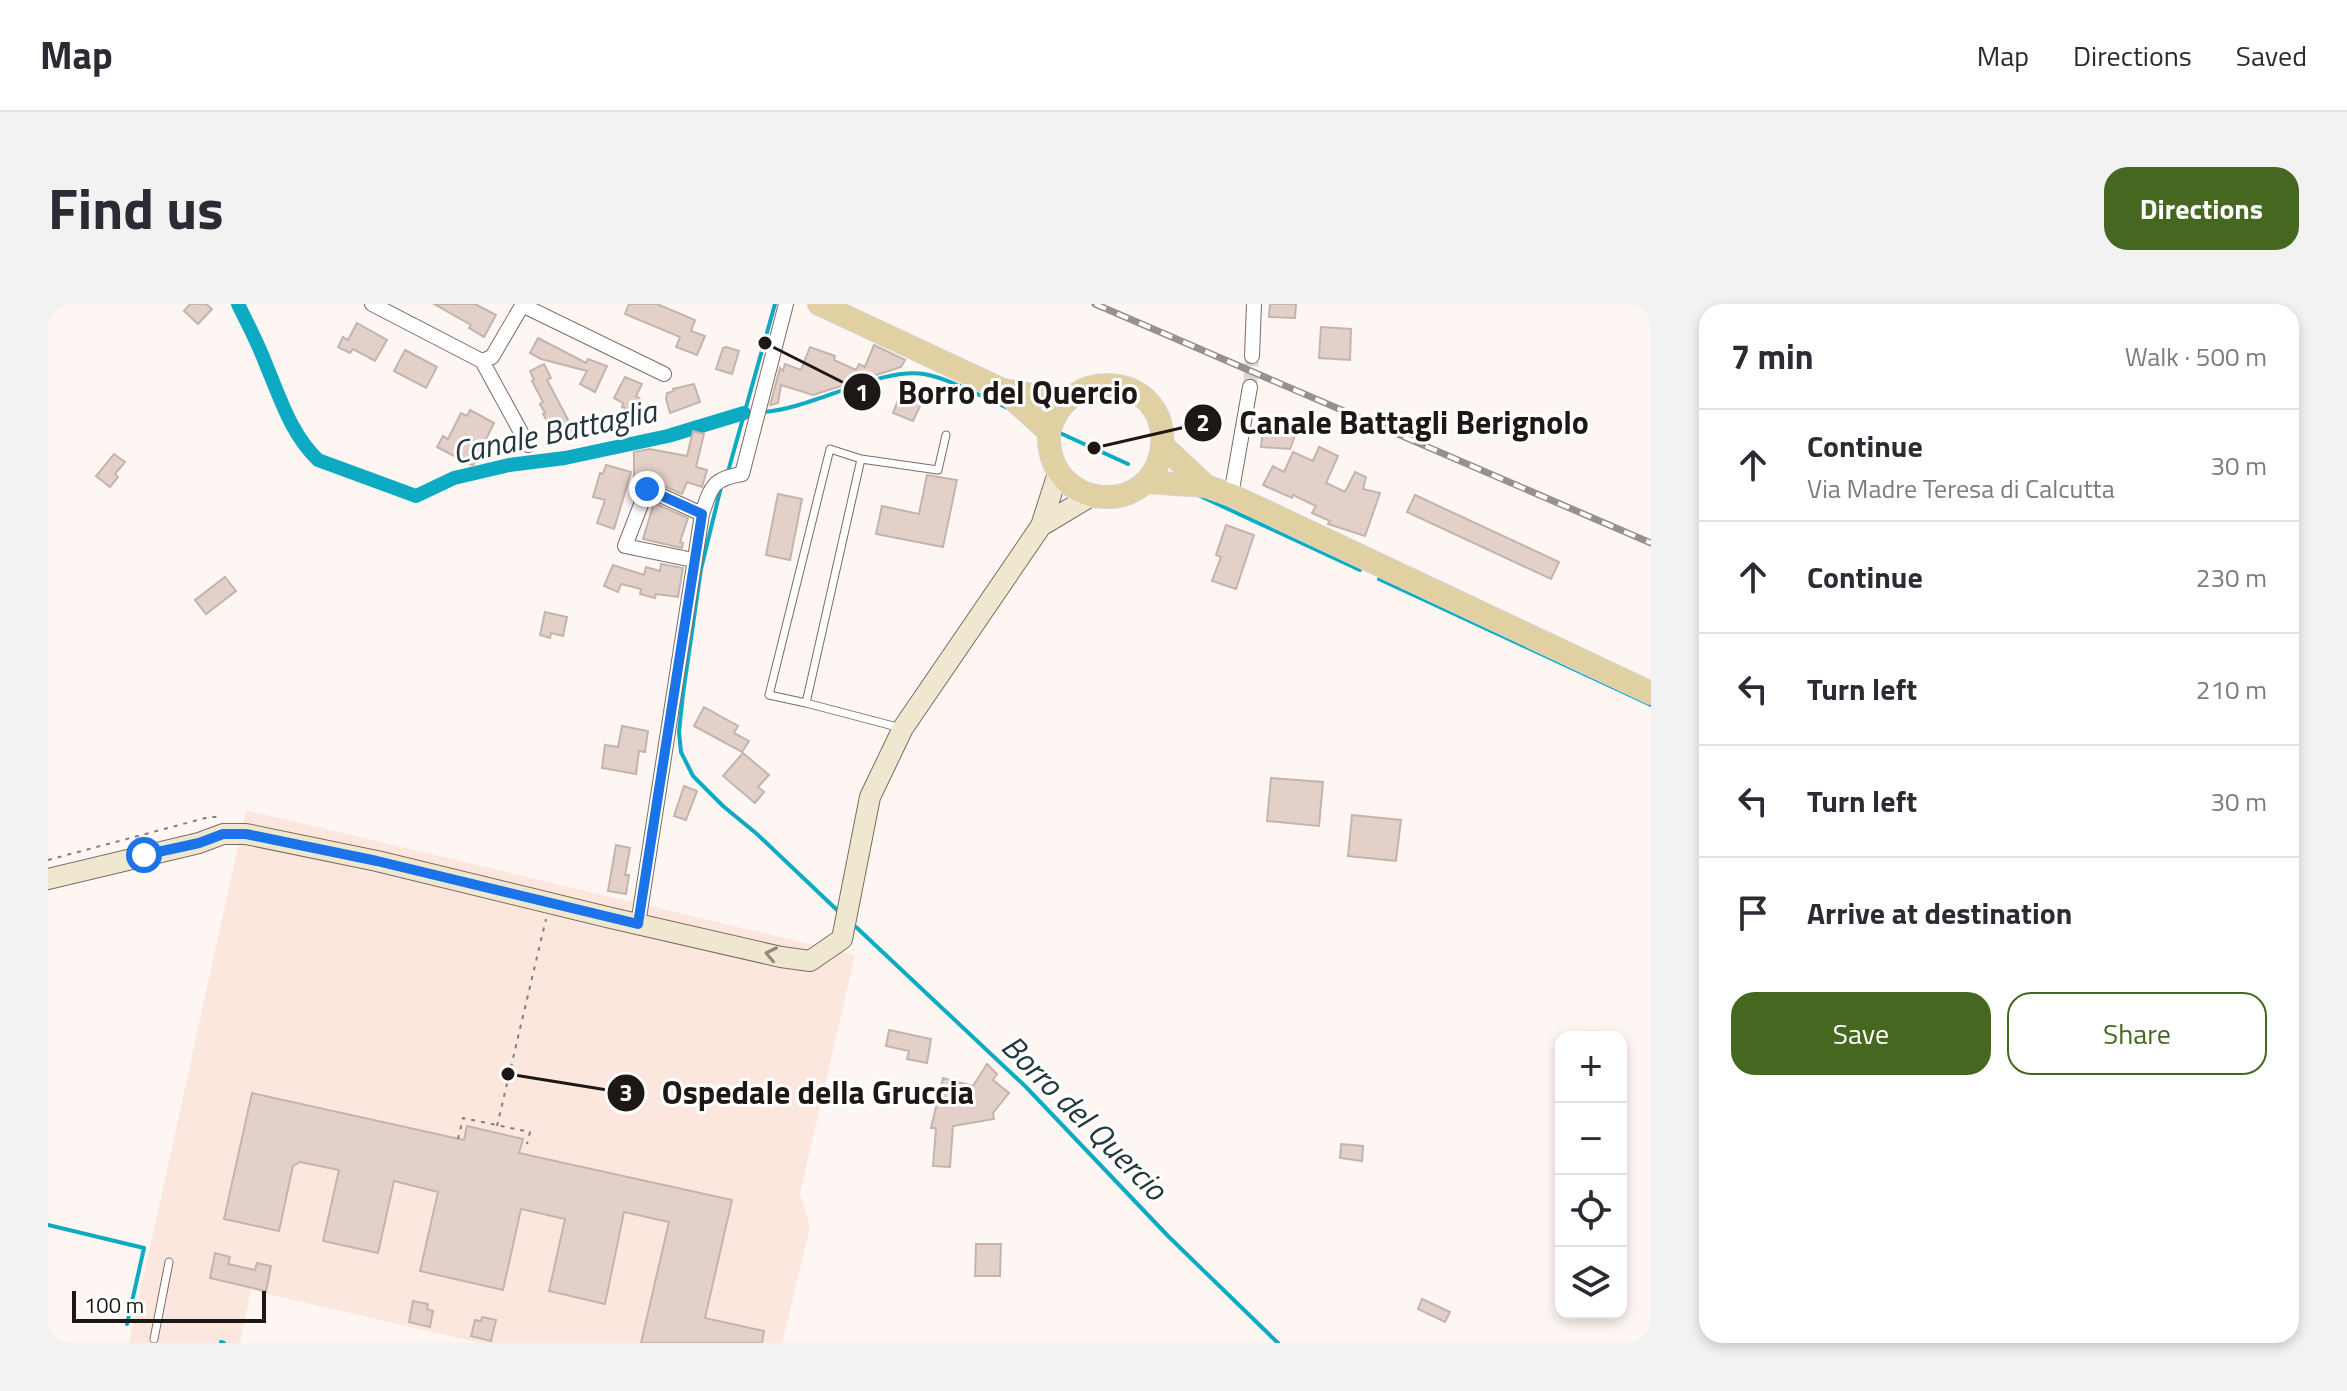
<!DOCTYPE html>
<html lang="en">
<head>
<meta charset="utf-8">
<style>
	:root { --surface:#fff; --page:#f2f2f3; --text:#2b2b33; --muted:#7c7c81; --line:#e1e1e2; --accent:#45671f }
	body { margin:0; font-family:"Titillium Web",sans-serif; background:var(--page); color:var(--text) }
	.controls { position:absolute; right:24px; bottom:24px; display:grid; overflow:hidden; border-radius:16px; box-shadow:0 4px 12px #0003 }
	.controls button { width:72px; height:72px; display:grid; place-items:center; padding:0; border:0; border-bottom:2px solid var(--line); background:var(--surface); color:var(--text); font:40px sans-serif }
	.scale { position:absolute; left:24px; bottom:20px; width:194px; box-sizing:border-box; padding-left:8px; border:4px solid #1d1715; border-top:0; font-size:22px; line-height:28px; white-space:nowrap; color:#1d1715; -webkit-text-stroke:6px #fff; paint-order:stroke }
	.stop { position:absolute; width:24px; height:24px; margin:-18px; border:6px solid #1a73e8; border-radius:50%; background:#fff }
	.stop.end { background:#1a73e8; border-color:#fff; box-shadow:0 2px 8px #0008 }
	.list { margin:0; padding:0; list-style:none }
	h2 { display:flex; justify-content:space-between; align-items:center; height:104px; margin:0; padding:0 32px; font-size:34px }
	h2 small { font-size:26px; font-weight:400; color:var(--muted) }
	.list li { display:grid; grid-template-columns:52px 1fr auto; gap:24px; align-items:center; box-sizing:border-box; height:112px; padding:0 32px; border-top:2px solid var(--line) }
	.list b { display:block; font-size:30px; white-space:nowrap }
	.list p { margin:0; font-size:26px; white-space:nowrap; color:var(--muted) }
	.list em { font-size:26px; font-style:normal; color:var(--muted) }
	.actions { display:flex; gap:16px; padding:24px 32px }
	.actions a { flex:1; padding:18px 0; border:2px solid var(--accent); border-radius:24px; text-align:center; font-size:28px; color:var(--accent) }
	.actions .main { background:var(--accent); color:#fff }
	.icon { flex:none; width:44px; height:44px; fill:none; stroke:currentColor; stroke-width:2; stroke-linecap:round; stroke-linejoin:round }
	.map { position:relative; flex:none; width:1603px; height:1039px; overflow:hidden; border-radius:24px }
	header { display:flex; align-items:center; gap:48px; box-sizing:border-box; height:112px; padding:0 40px; background:var(--surface); border-bottom:2px solid var(--line) }
	header strong { font-size:38px }
	nav { display:flex; gap:44px; margin-inline-start:auto; font-size:28px }
	.intro { display:flex; align-items:center; justify-content:space-between; box-sizing:border-box; height:192px; padding:0 48px }
	h1 { margin:0; font-size:56px }
	.button { padding:20px 36px; border-radius:24px; background:var(--accent); color:#fff; font-size:28px; font-weight:700 }
	main { display:flex; gap:48px; padding:0 48px }
	aside { flex:1; background:var(--surface); border-radius:24px; box-shadow:0 4px 12px #0003 }
	.map>svg:first-child { display:block }
</style>
</head>
<body>
<header>
<strong>Map</strong>
<nav><a>Map</a><a>Directions</a><a>Saved</a></nav>
</header>
<div class="intro"><h1>Find us</h1><a class="button">Directions</a></div>
<main>
<div class="map">
<svg width="1603" height="1039" viewBox="0 0 1603 1039">
	<rect width="100%" height="100%" fill="#fdf6f2"/>
	<path fill="#fce7de" d="M198,506L807,651L752,890L762,923L734,1039H432L203,986L192,1039H81Z"/>
	<g fill="none" stroke-linecap="round" stroke-linejoin="round">
		<path stroke="#0daac4" stroke-width="4" d="M715,108C764,105 832,63 876,70C903,75 936,94 962,105
			M1012,129L1080,160
			M681,164L727,0
			M673,183L653,265L635,390L631,428L633,448L645,472L675,502L709,530L789,606
			M1150,191L1312,266
			M1331,275L1603,401
			M808,623L978,783L1120,932L1230,1039
			M0,921L96,944L79,1020
			M173,1038L176,1039"/>
		<path stroke="#0daac4" stroke-width="14" d="M190,0C200,21 211,41 219,63C233,96 243,130 270,156L368,192L406,174L461,161L517,154L620,132L696,109"/>
	</g>
	<path fill="#e2d0c9" stroke="#c5b4ad" stroke-width="2" d="M142,0H158L164,5L150,20L136,7Z
		M386,0H427L448,11L436,33L421,24L423,21Z
		M581,0H609L647,16L643,27L657,32L649,51L628,43L632,33L577,10Z
		M1222,0H1248L1247,14L1221,13Z
		M309,19L339,36L327,57L305,45L302,49L290,43L295,33L300,36Z
		M1273,23L1303,25L1302,56L1271,54Z
		M490,34L538,59L540,55L559,62L547,88L532,80L539,67L493,55L482,49Z
		M826,41L857,56L853,63L822,73L828,100L817,103L812,76L765,91L733,81L730,99L722,101L732,64L735,67L737,60L753,66L762,43L787,52L786,56L808,66L811,60L817,63Z
		M678,43L691,47L684,70L668,65L675,44Z
		M357,46L389,63L378,84L346,67Z
		M496,60L503,74L499,76L527,129L514,137L509,128L506,129L495,110L497,109L492,100L495,98L484,77L486,76L482,67Z
		M577,73L594,80L588,92L592,95L587,105L583,103L581,106L574,103L575,99L566,94Z
		M646,80L652,98L622,109L618,95L619,89L626,87L625,85Z
		M853,89L874,98L865,117L845,109Z
		M422,106L446,119L425,162L389,143L395,132L400,135L413,109L419,112Z
		M1216,115L1249,126L1242,145L1213,143Z
		M645,127L656,130L648,163L659,166L654,183L639,178L634,190L602,176L592,179L586,176V148L602,145L639,152Z
		M1271,143L1290,152L1278,179L1297,188L1307,168L1318,173L1315,185L1332,189L1317,232L1280,220L1282,217L1264,209L1268,202L1245,191L1244,194L1215,181L1225,162L1236,168L1245,148L1265,157Z
		M66,150L77,158L67,170L70,173L62,183L48,172Z
		M558,161L583,168L566,225L549,219L557,196L545,193L552,169L555,170Z
		M879,171L909,176L895,243L828,230L834,202L871,210Z
		M730,190L754,195L742,256L718,251Z
		M1367,191L1511,258L1503,275L1359,208Z
		M606,199L640,214L632,238L635,239L634,244L595,235Z
		M1178,221L1206,231L1188,285L1164,277L1173,253L1168,251Z
		M613,260L635,264L630,293L608,290L607,294L592,290L593,285L573,280L570,288L556,282L565,261L596,271L598,263L612,267Z
		M177,273L188,287L158,310L147,296Z
		M497,308L519,313L515,332L503,329L502,334L492,331Z
		M656,403L690,422L686,429L701,437L694,448L646,422Z
		M574,422L600,427L597,448L591,447L588,470L554,464L557,441L570,443Z
		M695,449L721,471L710,483L716,488L707,499L675,472Z
		M1223,474L1275,478L1271,522L1219,517Z
		M636,482L649,487L638,516L626,512Z
		M1304,511L1353,516L1348,557L1300,552Z
		M568,541L582,544L577,571H581L578,590L560,587Z
		M841,726L883,735L879,759L859,755L861,747L838,742Z
		M939,760L949,770L945,776L961,789L945,809L946,815L905,822L902,863L885,862L888,824H883L895,774L925,782Z
		M204,789L416,836L419,822L475,835L471,849L684,896L657,1014L716,1027L714,1039H593L621,918L576,908L557,1000L501,987L517,915L473,905L455,986L372,967L390,888L346,877L330,949L275,937L291,866L252,858L245,862L231,927L176,915Z
		M1293,840L1315,842L1314,857L1292,854Z
		M928,940H953L952,972H927Z
		M167,949L182,953L180,960L207,966L209,959L223,962L218,987L162,974Z
		M1374,995L1402,1008L1397,1018L1370,1005Z
		M365,997L380,1000L379,1005L385,1007L382,1023L361,1018Z
		M434,1013L448,1016L443,1037L423,1032L427,1016L433,1017Z"/>
	<g fill="none" stroke-linecap="round" stroke-linejoin="round">
		<path stroke="#dbd5d1" stroke-width="14" stroke-dasharray="14 7" stroke-linecap="butt" d="M1202,83L1204,52"/>
		<defs>
			<path id="lane" d="M813,155L890,166L898,131
				M758,399L721,391L782,145L813,155L758,399L853,424
				M106,1035L121,958"/>
			<path id="street" d="M324,0L434,57L480,141
				M474,1L616,70
				M1204,52L1206,0
				M434,57L444,53L475,0
				M1183,191L1202,83
				M645,256L577,242L599,185L654,210
				M590,620L654,210C663,183 664,175 694,170L738,0"/>
			<path id="secondary" d="M993,222L1043,192
				M0,575L151,539L175,530H198L329,557L563,614L733,653L762,657L794,635L822,493L855,424L993,222L1010,169"/>
			<path id="primary" d="M771,0L955,86L1017,96
				M955,86L1001,128C997,210 1109,215 1114,140C1119,70 1019,58 1001,128
				M1114,141L1158,182
				M1097,178L1158,182L1183,191L1603,389"/>
		</defs>
		<use href="#lane" stroke="#7c6d66" stroke-width="9"/>
		<use href="#street" stroke="#7c6d66" stroke-width="16"/>
		<use href="#secondary" stroke="#7c6d66" stroke-width="22"/>
		<use href="#primary" stroke="#d6d5d5" stroke-width="24"/>
		<path stroke="#847e7b" stroke-width="2" stroke-dasharray="4 6" stroke-linecap="butt" d="M0,556L161,513H173
			M449,822L498,615
			M410,835L415,814L482,828L479,840"/>
		<use href="#lane" stroke="#fff" stroke-width="7"/>
		<use href="#street" stroke="#fff" stroke-width="14"/>
		<use href="#secondary" stroke="#f0e7d0" stroke-width="20"/>
		<use href="#primary" stroke="#e1d0a2" stroke-width="22"/>
		<defs>
			<path id="rail" d="M1047,0L1603,239"/>
		</defs>
		<use href="#rail" stroke="#97908d" stroke-width="7"/>
		<use href="#rail" stroke="#fff" stroke-width="4" stroke-dasharray="12" stroke-linecap="butt"/>
	</g>
	<defs><path id="oneway-chevron" d="M-2-3.5L2.5 0L-2 3.5" fill="none" stroke-width="1.6" stroke-linecap="round" stroke-linejoin="round" transform="scale(2)"/></defs>
	<use stroke="#91897c" href="#oneway-chevron" transform="translate(723 650) rotate(-168)"/>
	<g fill="none" stroke-linecap="round" stroke-linejoin="round">
		<path stroke="#1a73e8" stroke-width="10" d="M96,551L151,539L175,530H198L329,557L590,620L654,210L599,185"/>
	</g>
	<g text-anchor="middle" dominant-baseline="central" stroke-width="6" stroke-linejoin="round" paint-order="stroke">
		<g font-size="32" font-style="italic" fill="#22383d" stroke="#fff">
			<text transform="translate(506 127) rotate(-12)">Canale Battaglia</text>
			<text transform="translate(1037 813) rotate(45)">Borro del Quercio</text>
		</g>
	</g>
	<path fill="none" stroke="#1d1715" stroke-width="3" d="M717 39L814 88M1046 144L1155 119M460 770L578 789"/>
	<g fill="#1d1715" stroke="#fff" stroke-width="3">
		<circle cx="717" cy="39" r="8"/>
		<circle cx="1046" cy="144" r="8"/>
		<circle cx="460" cy="770" r="8"/>
		<circle cx="814" cy="88" r="20"/>
		<circle cx="1155" cy="119" r="20"/>
		<circle cx="578" cy="789" r="20"/>
	</g>
	<g font-size="24" text-anchor="middle" font-weight="bold" fill="#fff">
		<text x="814" y="97">1</text>
		<text x="1155" y="127">2</text>
		<text x="578" y="797">3</text>
	</g>
	<g font-size="32" text-anchor="middle" font-weight="bold" fill="#1d1715" stroke="#fff" stroke-width="6" stroke-linejoin="round" paint-order="stroke">
		<text x="970" y="100">Borro del Quercio</text>
		<text x="1366" y="130">Canale Battagli Berignolo</text>
		<text x="770" y="800">Ospedale della Gruccia</text>
	</g>
</svg>
<div class="controls">
<button>+</button>
<button>−</button>
<button><svg class="icon" aria-label="locate" viewBox="0 0 24 24"><circle cx="12" cy="12" r="6"/><path d="M12 2v4M12 18v4M2 12h4M18 12h4"/></svg></button>
<button><svg class="icon" aria-label="layers" viewBox="0 0 24 24"><path d="M12 4l9 5-9 5-9-5zM3 14l9 5 9-5"/></svg></button>
</div>
<div class="scale">100 m</div>
<div class="stop" style="left:96px;top:551px"></div>
<div class="stop end" style="left:599px;top:185px"></div>
</div>
<aside>
<h2>7 min<small>Walk · 500 m</small></h2>
<ul class="list">
<li><svg class="icon" aria-label="ahead" viewBox="0 0 24 24"><path d="M12 20V5M6 11l6-6 6 6"/></svg><div><b>Continue</b><p>Via Madre Teresa di Calcutta</p></div><em>30 m</em></li>
<li><svg class="icon" aria-label="ahead" viewBox="0 0 24 24"><path d="M12 20V5M6 11l6-6 6 6"/></svg><div><b>Continue</b></div><em>230 m</em></li>
<li><svg class="icon" aria-label="left" viewBox="0 0 24 24"><path d="M17 20v-9H6M10 6l-5 5 5 5"/></svg><div><b>Turn left</b></div><em>210 m</em></li>
<li><svg class="icon" aria-label="left" viewBox="0 0 24 24"><path d="M17 20v-9H6M10 6l-5 5 5 5"/></svg><div><b>Turn left</b></div><em>30 m</em></li>
<li><svg class="icon" aria-label="arrive" viewBox="0 0 24 24"><path d="M6 21V4h12l-3 4 3 4H6"/></svg><div><b>Arrive at destination</b></div></li>
</ul>
<div class="actions"><a class="main">Save</a><a>Share</a></div>
</aside>
</main>
</body>
</html>
